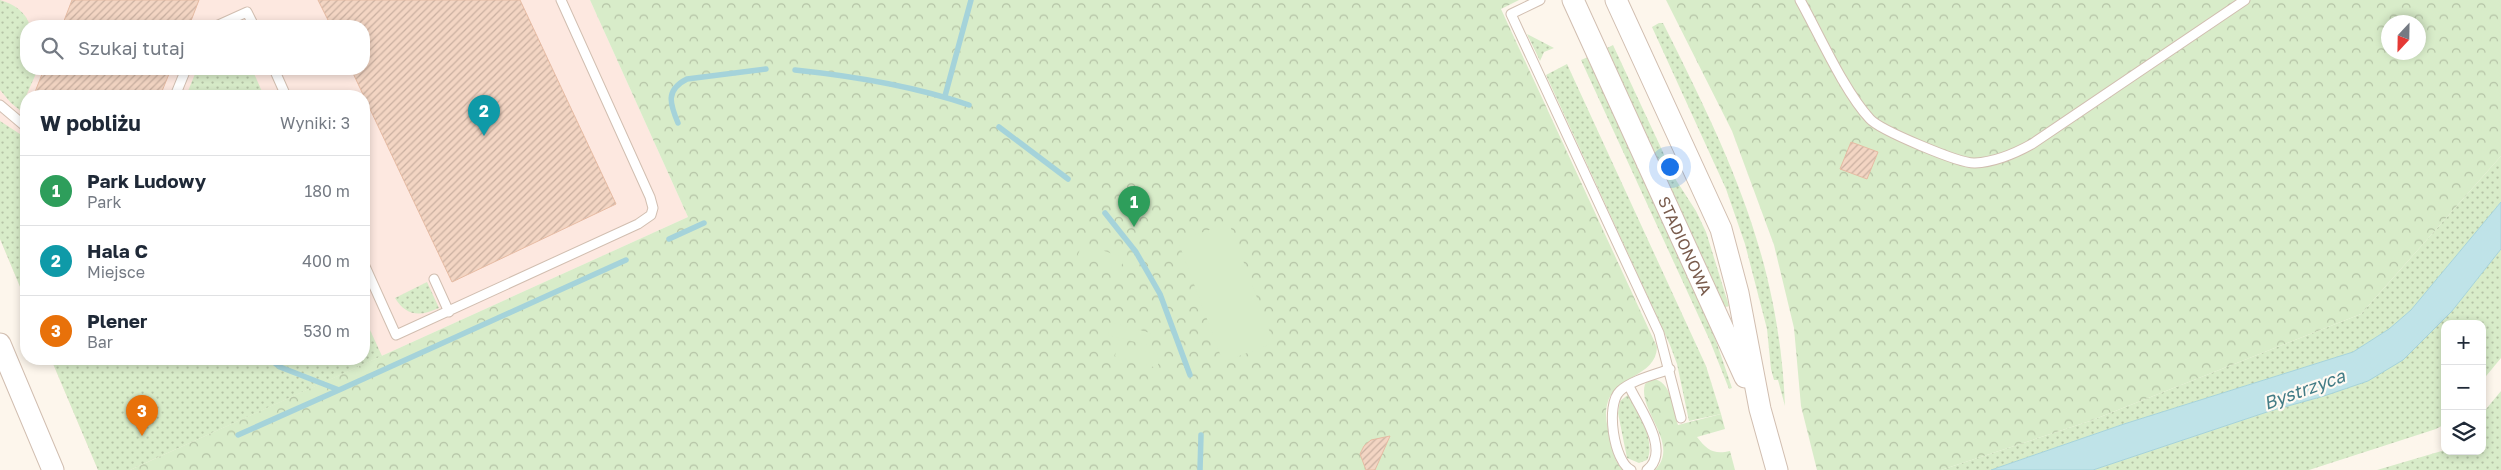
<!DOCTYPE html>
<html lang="pl">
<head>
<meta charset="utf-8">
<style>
	:root { --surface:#fff; --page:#f2f2f3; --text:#1f2937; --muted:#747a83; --line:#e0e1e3; --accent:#e76f51 }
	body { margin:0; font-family:"Golos Text",sans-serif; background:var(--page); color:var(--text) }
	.controls { position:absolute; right:15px; bottom:15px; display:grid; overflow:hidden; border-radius:10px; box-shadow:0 2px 8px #0003 }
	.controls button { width:45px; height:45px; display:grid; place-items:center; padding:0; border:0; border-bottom:1px solid var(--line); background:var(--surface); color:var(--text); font:25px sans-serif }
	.compass { position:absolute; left:2381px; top:15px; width:45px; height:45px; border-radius:50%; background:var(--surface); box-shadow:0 2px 8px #0003; rotate:202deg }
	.you { position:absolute; left:1669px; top:166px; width:18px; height:18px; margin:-12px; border:4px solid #fff; border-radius:50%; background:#1a73e8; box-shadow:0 0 0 8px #1a73e833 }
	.badge { display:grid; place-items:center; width:32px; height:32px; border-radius:50%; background:var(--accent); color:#fff; font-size:16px; font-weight:700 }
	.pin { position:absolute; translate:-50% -41px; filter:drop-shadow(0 1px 2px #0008) }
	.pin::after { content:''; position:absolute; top:26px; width:18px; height:15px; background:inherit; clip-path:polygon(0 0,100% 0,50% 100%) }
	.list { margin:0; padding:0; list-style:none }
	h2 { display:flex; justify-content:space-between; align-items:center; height:65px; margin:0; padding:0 20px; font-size:21px }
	h2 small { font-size:16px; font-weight:400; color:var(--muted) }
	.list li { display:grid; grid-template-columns:32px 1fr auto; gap:15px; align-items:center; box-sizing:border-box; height:70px; padding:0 20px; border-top:1px solid var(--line) }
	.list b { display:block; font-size:19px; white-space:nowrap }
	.list p { margin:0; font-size:16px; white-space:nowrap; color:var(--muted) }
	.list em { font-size:16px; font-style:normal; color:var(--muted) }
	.icon { flex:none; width:28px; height:28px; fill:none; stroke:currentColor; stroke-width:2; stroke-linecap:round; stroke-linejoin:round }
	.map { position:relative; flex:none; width:2501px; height:470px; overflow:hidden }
	.search { position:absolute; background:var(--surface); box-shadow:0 2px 8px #0003; left:20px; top:20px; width:350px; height:55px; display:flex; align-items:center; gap:12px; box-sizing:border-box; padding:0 18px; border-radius:20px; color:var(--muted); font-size:19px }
	.panel { position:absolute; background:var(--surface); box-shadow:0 2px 8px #0003; left:20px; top:90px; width:350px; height:275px; border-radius:20px }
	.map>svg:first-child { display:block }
</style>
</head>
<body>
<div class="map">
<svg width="2501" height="470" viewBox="0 0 2501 470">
	<defs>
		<pattern id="grass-dots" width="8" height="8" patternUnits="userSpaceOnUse" patternTransform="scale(1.25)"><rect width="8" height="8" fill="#d8ecc9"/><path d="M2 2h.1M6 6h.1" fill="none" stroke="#b4c2a5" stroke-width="1.8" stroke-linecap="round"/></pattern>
		<pattern id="park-crowns" width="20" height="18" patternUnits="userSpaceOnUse" patternTransform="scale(1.25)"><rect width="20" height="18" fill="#d8ecc9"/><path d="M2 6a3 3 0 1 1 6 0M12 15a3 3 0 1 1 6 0" fill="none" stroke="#b4c2a5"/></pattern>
		<pattern id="building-hatch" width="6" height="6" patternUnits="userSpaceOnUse" patternTransform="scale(1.25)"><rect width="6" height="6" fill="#f3d5c3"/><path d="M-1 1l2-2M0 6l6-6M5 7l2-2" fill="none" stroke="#cab0a1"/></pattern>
	</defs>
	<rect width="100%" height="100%" fill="#fdf6ec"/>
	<path fill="#fde8e0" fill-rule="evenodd" d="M0,0H590L688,217L130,470H98L51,359H364V96H26V301L0,239ZM26,26H364V69H26Z"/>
	<path fill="url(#grass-dots)" d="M0,0C14,4 26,12 30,26H26V69H38L26,96V115L11,103L0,90Z
		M1659,23H1663C1728,153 1779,257 1785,406L1778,380H1774L1771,369L1767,329L1745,244L1726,189L1652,27Z
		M1527,34L1554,48L1544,52L1540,61Z
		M1613,45L1676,180L1696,211L1706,232L1729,306L1725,307L1607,48Z
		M1588,57L1712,329L1732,388L1729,389L1710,341L1581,60Z
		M1567,64L1706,366L1721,414L1689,421L1677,364L1670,345L1546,75Z
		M197,69H252L264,96H186Z
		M0,121L26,138V301L0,239Z
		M2501,156V202L2411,310L2389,329L2353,352L2124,424L1991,470H1941L2090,421L2361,314Z
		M2501,249V358L2482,381V324H2445V424L2436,429L2309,470H2093L2270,411L2324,396L2368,381L2452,311Z
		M427,282L439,308C420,317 406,316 395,298Z
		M364,317L382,356L130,470H98L51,359H364Z
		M2501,391V470H2377L2445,450L2482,451V414Z
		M1629,394C1639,408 1656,445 1647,460L1639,463L1627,458L1618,413L1620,401Z"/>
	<path fill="url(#park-crowns)" fill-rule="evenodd" d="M590,0H1519L1501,9L1657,347C1656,378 1613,375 1607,405C1604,416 1608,428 1610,439C1613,450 1614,462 1623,470H130L688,217Z
		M1666,0H2501V156L2361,314L2090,421L1941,470H1817L1801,406L1794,328L1774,245L1732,131ZM2388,22H2418V52H2388Z
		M1652,379C1671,379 1674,411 1678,425L1721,414L1725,429L1697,437C1707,450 1714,455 1730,451L1735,470H1655C1681,443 1637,411 1645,384Z"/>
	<path fill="#d8ecc9" d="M1229,223L1274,343L1223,362L1178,241Z
		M1082,243L1124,258L1120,270L1078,255Z
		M1111,322L1154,334L1151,346L1108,335Z
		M1117,344L1161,355L1157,368L1115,356Z"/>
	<path fill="#bfe3e8" stroke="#a5d3da" d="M2501,202V249L2452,311L2403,360L2368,381L2324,396L2270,411L2093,470H1991L2124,424L2353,352L2389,329L2411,310Z"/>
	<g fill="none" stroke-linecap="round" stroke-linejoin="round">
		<path stroke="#a5d3da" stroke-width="5.5" d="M795,70C853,76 914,86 969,105
			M945,96L971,0
			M678,123C670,104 665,90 687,79L766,69
			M999,127L1068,179
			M1105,213L1136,252L1160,294L1190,375
			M669,239L704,223
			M270,359L280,367L339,390L626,260
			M238,435L339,390
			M1200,470L1201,435"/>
	</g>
	<path fill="url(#building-hatch)" stroke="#e6bba3" d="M72,0H199L189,26H62Z
		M318,0H520L616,204L452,282L351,69H364V26H331Z
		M44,69H171L160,96H47L35,92Z
		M1851,142L1878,152L1867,179L1840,169Z
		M1390,436L1375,470H1366L1360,454L1364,446L1371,440Z"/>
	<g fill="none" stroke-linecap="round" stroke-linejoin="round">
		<defs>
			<path id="service" d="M1540,0L1511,14L1659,333L1681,418
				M1800,0C1819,34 1844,91 1870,119C1880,130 1960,164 1975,163C1996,162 2014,154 2032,144L2245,0
				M216,26L247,12L254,26
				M274,69L286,96
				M175,96L186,69
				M0,105L26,127
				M364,264L396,335L638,224L651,215L653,208L650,197L561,0
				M434,279L449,312
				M1629,386C1639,408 1672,451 1647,470
				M1631,470C1614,462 1605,405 1620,391C1632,380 1654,375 1670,369"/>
			<g id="tertiary">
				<path id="s1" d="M1573,0L1745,377"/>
				<path d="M1616,0L1721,229L1738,293L1760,409L1777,470"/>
				<path d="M0,344L53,470"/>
			</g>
		</defs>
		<use href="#service" stroke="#d1beb0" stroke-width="11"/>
		<use href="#tertiary" stroke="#d1beb0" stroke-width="23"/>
		<use href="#service" stroke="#fff" stroke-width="9"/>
		<use href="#tertiary" stroke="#fff" stroke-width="21"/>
	</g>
	<g text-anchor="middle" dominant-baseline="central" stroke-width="4.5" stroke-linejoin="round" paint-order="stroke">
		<g font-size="16" fill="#7a5c4d" stroke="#fffaf3">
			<text stroke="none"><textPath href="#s1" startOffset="270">STADIONOWA</textPath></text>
		</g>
		<g font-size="18" font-style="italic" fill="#437c86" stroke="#fffaf3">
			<text transform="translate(2304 389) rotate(-20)">Bystrzyca</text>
		</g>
	</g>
</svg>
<div class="controls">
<button>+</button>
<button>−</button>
<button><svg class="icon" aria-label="layers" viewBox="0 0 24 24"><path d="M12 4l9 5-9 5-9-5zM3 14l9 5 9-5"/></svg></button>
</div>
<svg class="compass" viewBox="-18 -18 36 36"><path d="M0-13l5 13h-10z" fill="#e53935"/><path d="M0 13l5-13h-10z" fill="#747a83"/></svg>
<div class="you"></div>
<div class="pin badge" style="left:1134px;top:227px;background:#2e9e5b">1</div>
<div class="pin badge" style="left:484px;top:136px;background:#0f9aa8">2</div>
<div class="pin badge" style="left:142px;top:436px;background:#e8710a">3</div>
<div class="search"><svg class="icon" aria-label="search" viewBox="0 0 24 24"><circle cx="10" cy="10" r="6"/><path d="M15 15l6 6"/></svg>Szukaj tutaj</div>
<section class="panel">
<h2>W pobliżu<small>Wyniki: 3</small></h2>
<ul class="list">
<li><span class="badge" style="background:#2e9e5b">1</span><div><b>Park Ludowy</b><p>Park</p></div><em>180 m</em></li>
<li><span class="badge" style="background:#0f9aa8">2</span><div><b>Hala C</b><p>Miejsce</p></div><em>400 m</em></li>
<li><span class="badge" style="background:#e8710a">3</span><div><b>Plener</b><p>Bar</p></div><em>530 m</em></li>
</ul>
</section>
</div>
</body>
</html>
